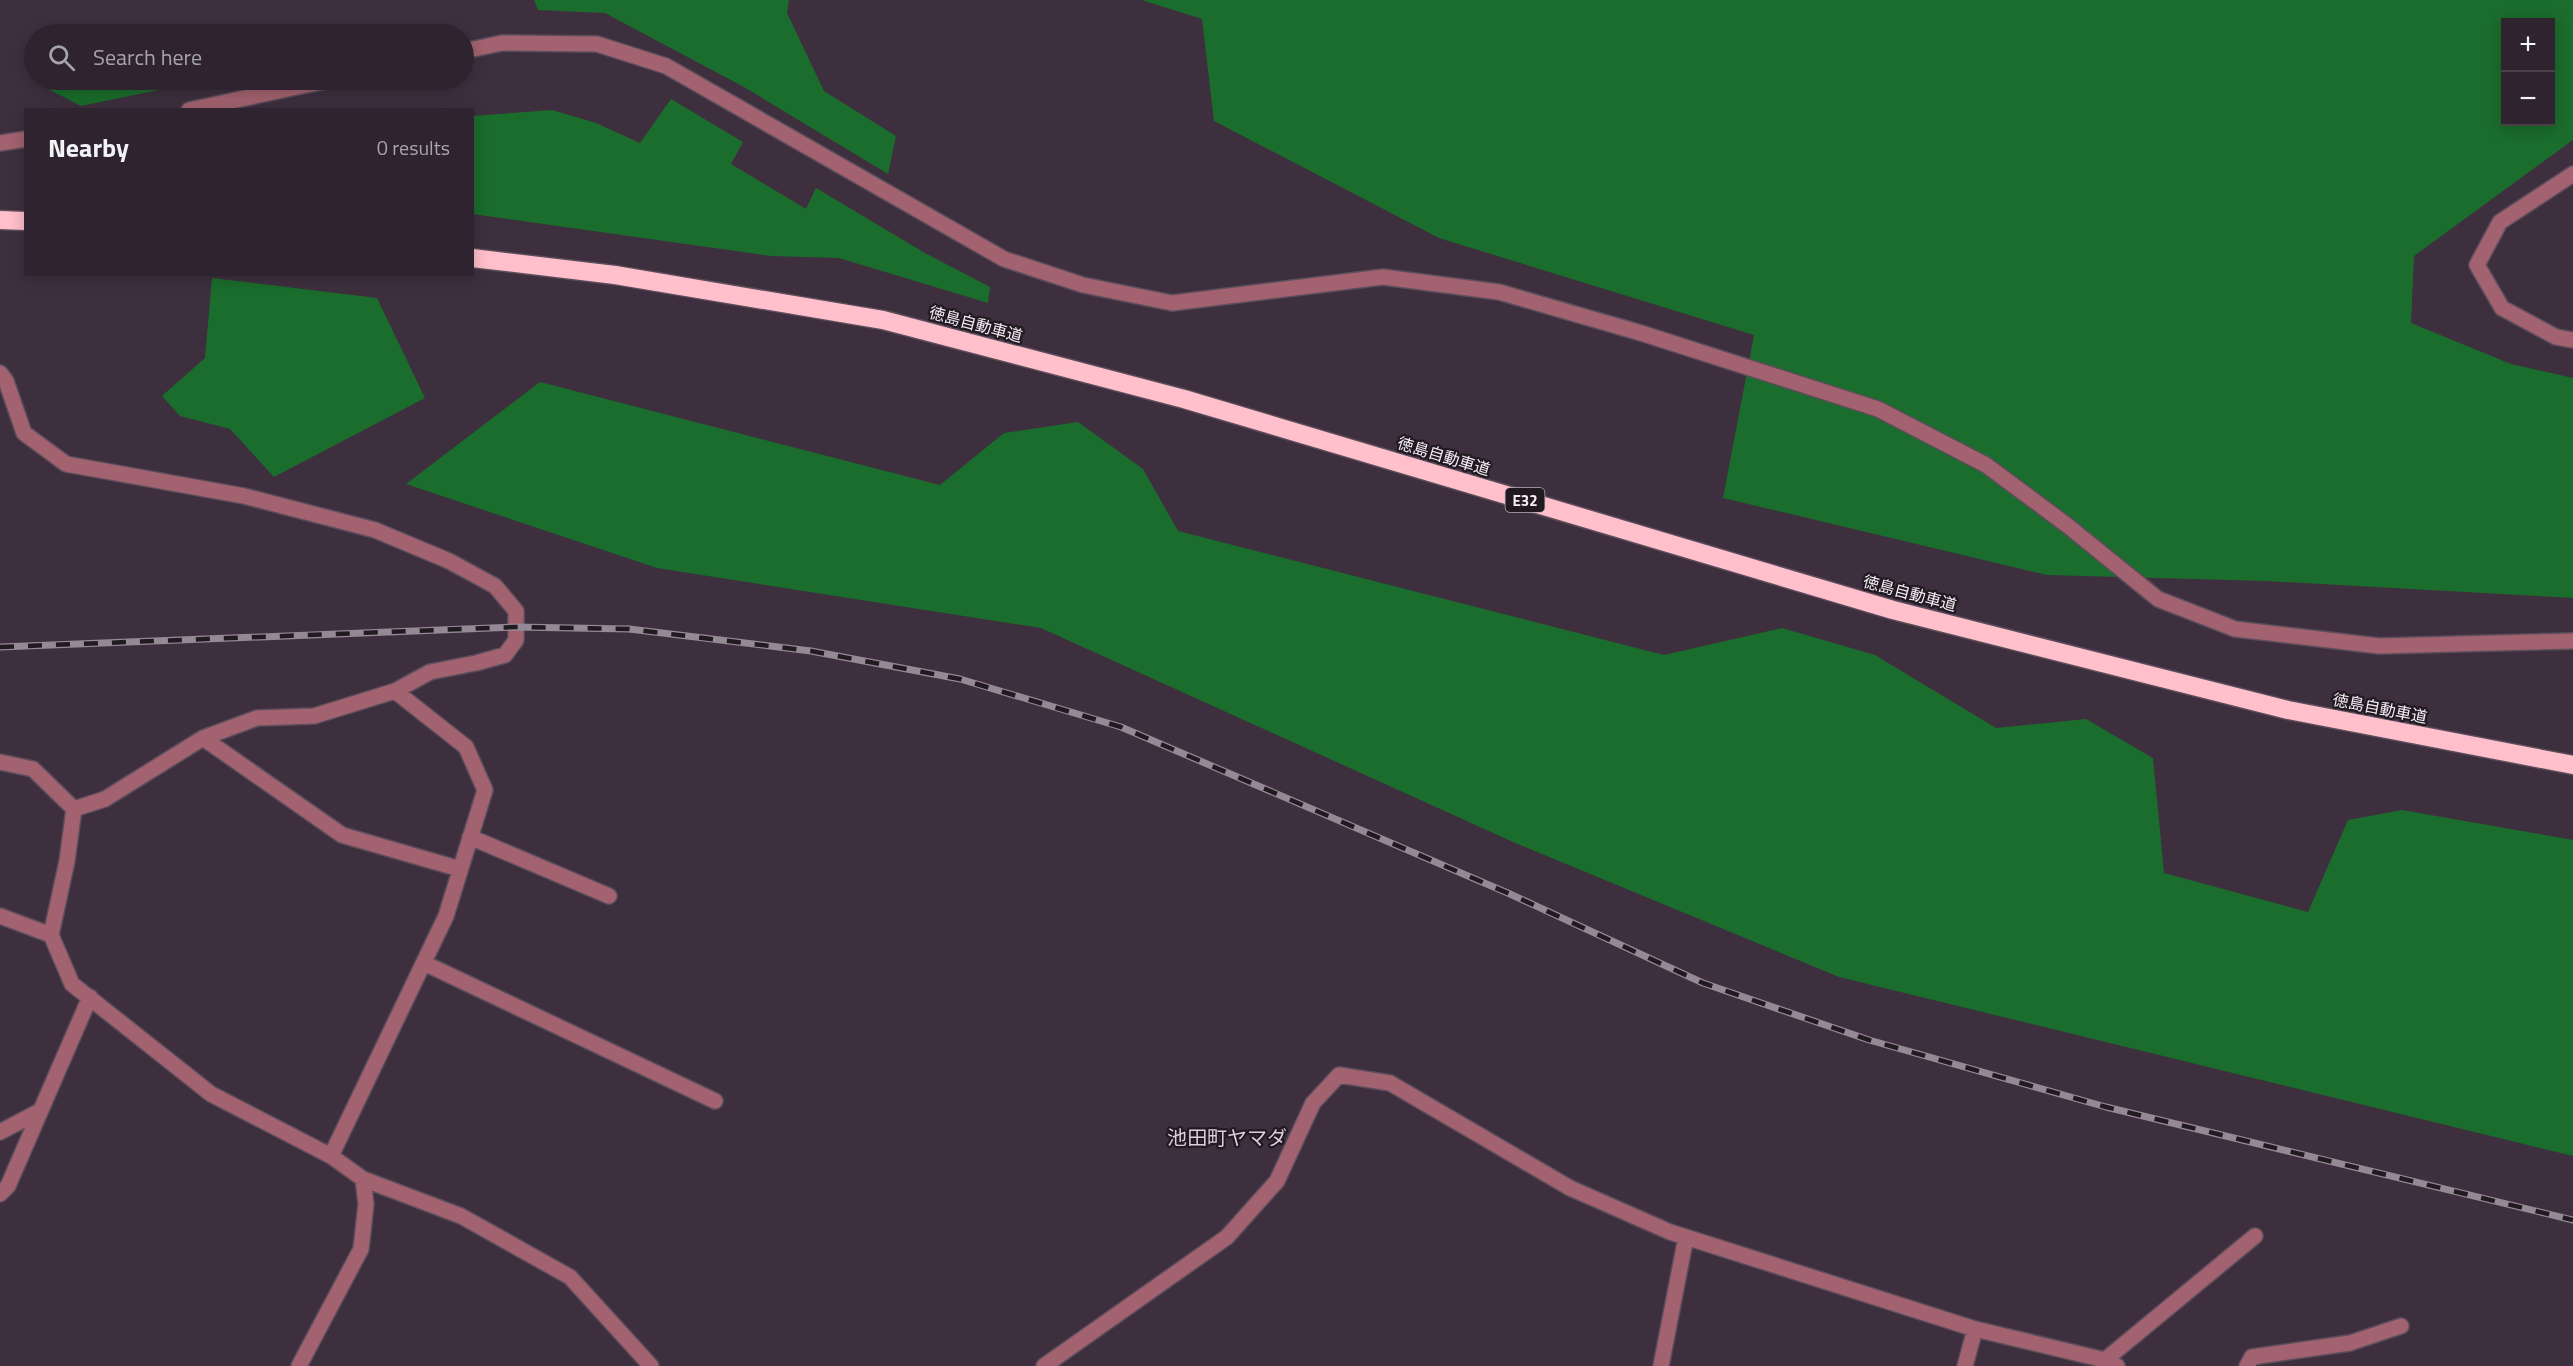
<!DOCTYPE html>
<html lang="en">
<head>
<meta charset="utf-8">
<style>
	:root { --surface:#2e232e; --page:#362b36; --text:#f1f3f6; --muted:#a7a4aa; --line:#49404a }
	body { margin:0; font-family:"Titillium Web","Noto Sans JP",sans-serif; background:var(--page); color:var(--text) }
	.controls { position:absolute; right:18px; top:18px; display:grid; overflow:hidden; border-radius:0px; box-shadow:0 3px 15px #0003 }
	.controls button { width:54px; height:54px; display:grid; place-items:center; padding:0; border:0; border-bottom:2px solid var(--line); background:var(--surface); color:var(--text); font:30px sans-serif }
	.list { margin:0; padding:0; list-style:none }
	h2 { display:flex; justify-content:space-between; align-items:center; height:78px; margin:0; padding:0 24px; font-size:26px }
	h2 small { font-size:20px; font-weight:400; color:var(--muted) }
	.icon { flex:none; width:33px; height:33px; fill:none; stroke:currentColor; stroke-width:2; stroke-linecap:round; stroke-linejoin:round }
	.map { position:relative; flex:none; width:2573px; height:1366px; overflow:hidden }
	.search { position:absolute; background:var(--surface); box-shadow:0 3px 15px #0003; left:24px; top:24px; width:450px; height:66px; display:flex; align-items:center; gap:15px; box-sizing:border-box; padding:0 21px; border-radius:33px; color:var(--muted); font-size:22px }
	.panel { position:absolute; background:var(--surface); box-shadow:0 3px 15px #0003; left:24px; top:108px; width:450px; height:168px; border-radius:0px }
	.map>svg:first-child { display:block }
</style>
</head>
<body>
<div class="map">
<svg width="2573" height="1366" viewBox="0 0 2573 1366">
	<rect width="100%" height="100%" fill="#3e2f3e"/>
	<path fill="#1a6d2c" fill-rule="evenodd" d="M534,0H789L787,13L824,91L896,136L888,174L744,87L605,13L538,10Z
		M1142,0H2573V140L2414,256L2411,323L2511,364L2573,378V598L2266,581L2047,575L1723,498L1754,335L1439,238L1214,121L1202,19ZM2506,22H2550V122H2506Z
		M48,80H207L81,106L50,90Z
		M671,99L743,142L731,164L806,209L816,188L925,253L990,287L988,303L839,258L771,256L473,214V116L552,110L596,123L640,143Z
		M212,278L377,298L425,398L274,477L230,429L180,416L162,396L205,358Z
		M540,382L940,485L1004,433L1078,422L1143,469L1178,531L1664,655L1782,628L1875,655L1996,728L2086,719L2153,758L2164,873L2308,912L2348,820L2402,810L2573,840V1156L1839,977L1513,842L1041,628L657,568L406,484Z"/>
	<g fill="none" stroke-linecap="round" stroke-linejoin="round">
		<defs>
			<path id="minor" d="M464,51L502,43L597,44L666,66L1004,259L1083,285L1172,303L1383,277L1499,292L1641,333L1878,409L1986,465L2068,526L2158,599L2235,629L2379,646L2573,641
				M189,110L330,80
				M0,143L26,139
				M2573,174L2500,222L2477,265L2502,308L2556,337L2573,340
				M0,373L6,381L24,433L66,464L244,496L375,530L449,561L495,586L516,611V640L505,655L476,663L430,672L395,691L314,716L257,718L203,738L105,799L74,809
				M203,738L342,835L460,869
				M0,762L33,769L74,809
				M74,809L67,861L51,935L72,984L211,1094L331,1156L363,1179L461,1216L570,1277L651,1366
				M470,837L609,896
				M0,916L51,935
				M424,963L715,1101
				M0,1132L40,1111
				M331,1156L446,916L485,790L466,747L395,691
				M0,1194L8,1186L90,997
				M2105,1360L2255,1236
				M299,1366L361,1249L366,1204L363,1179
				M1044,1366L1227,1237L1277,1181L1313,1103L1339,1075L1390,1083L1570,1188L1670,1232L1975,1329L2105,1360L2117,1366
				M1661,1366L1686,1237
				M1965,1366L1975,1329
				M2247,1366L2252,1357L2350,1343L2401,1326"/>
			<path id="highway" d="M0,220L26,221
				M472,258L615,275L883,320L1184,399L1893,610L2288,710L2573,765"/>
		</defs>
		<use href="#minor" stroke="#5b4d5b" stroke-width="18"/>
		<use href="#highway" stroke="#5b4d5b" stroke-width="21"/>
		<use href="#minor" stroke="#a2626f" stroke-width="15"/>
		<use href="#highway" stroke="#ffbfcb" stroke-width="18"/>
		<defs>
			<path id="rail" d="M0,647L515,627L629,629L811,651L960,679L1121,727L1510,894L1703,983L1869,1040L2106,1107L2573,1220"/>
		</defs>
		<use href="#rail" stroke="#958995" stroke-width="7"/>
		<use href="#rail" stroke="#211a21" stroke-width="4.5" stroke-dasharray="14" stroke-linecap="butt"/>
	</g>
	<g text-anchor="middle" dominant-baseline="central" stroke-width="4.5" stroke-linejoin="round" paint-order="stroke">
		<rect fill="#211a21" stroke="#b5adb5" stroke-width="1.5" x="1505.5" y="488" width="39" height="24" rx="4.5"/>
		<g font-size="15" font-weight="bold" fill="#f5ecf5">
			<text x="1525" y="500">E32</text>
		</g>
		<g font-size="16" fill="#f5ecf5" stroke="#211a21">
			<text transform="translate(976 324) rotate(15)">徳島自動車道</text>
			<text transform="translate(1444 456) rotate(17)">徳島自動車道</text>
			<text transform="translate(1910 593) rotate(15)">徳島自動車道</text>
			<text transform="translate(2380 708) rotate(11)">徳島自動車道</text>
		</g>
		<g font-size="20" fill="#dfccdf" stroke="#211a21">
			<text x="1227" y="1137">池田町ヤマダ</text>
		</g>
	</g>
</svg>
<div class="controls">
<button>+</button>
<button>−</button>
</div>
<div class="search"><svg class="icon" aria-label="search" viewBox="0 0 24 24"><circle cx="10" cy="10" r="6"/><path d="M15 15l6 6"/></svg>Search here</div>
<section class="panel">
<h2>Nearby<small>0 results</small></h2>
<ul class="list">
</ul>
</section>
</div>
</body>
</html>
